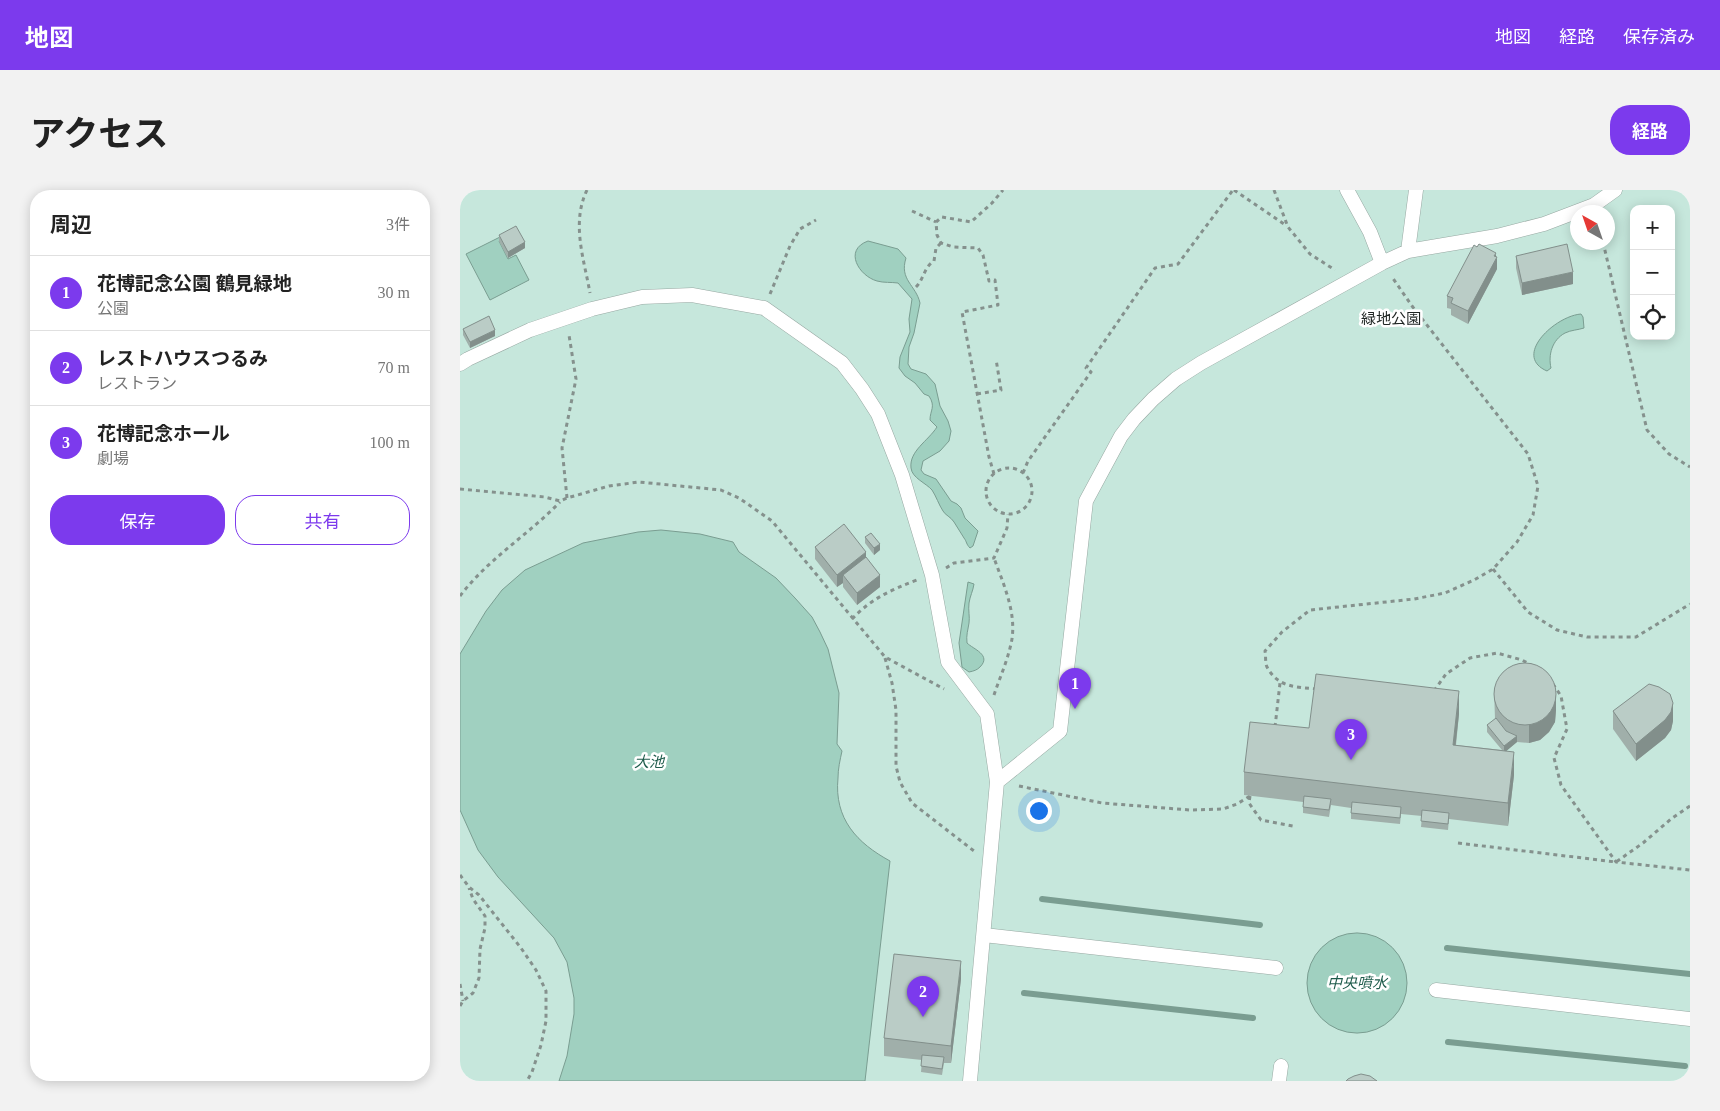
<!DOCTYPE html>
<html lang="ja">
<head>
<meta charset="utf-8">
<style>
	:root { --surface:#fff; --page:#f2f2f2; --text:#222; --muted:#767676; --line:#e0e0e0; --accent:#7c3aed }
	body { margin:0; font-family:"Times New Roman","Noto Sans JP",serif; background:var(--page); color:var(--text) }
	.controls { position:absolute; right:15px; top:15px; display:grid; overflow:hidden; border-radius:10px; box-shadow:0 2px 12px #0003 }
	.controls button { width:45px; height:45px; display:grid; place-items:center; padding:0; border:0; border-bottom:1px solid var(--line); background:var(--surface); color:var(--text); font:25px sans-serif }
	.compass { position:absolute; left:1110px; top:15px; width:45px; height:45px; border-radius:50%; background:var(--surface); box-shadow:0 2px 12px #0003; rotate:320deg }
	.you { position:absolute; left:578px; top:620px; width:18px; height:18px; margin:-12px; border:4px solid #fff; border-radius:50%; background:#1a73e8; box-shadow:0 0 0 8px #1a73e833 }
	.badge { display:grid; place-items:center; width:32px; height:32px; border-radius:50%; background:var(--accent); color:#fff; font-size:16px; font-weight:700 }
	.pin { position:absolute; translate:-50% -41px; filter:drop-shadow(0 1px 2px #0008) }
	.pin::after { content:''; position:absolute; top:26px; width:18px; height:15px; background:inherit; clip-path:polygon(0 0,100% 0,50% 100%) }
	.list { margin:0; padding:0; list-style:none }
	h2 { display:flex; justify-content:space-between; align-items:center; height:65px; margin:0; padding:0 20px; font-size:21px }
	h2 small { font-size:16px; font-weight:400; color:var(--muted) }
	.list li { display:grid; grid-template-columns:32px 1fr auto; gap:15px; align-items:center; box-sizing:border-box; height:75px; padding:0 20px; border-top:1px solid var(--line) }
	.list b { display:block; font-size:19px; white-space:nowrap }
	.list p { margin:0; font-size:16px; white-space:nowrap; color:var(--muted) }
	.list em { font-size:16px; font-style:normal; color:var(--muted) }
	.actions { display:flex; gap:10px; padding:15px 20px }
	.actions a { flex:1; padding:11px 0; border:1px solid var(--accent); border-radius:20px; text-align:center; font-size:18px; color:var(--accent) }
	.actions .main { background:var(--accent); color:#fff }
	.icon { flex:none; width:28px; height:28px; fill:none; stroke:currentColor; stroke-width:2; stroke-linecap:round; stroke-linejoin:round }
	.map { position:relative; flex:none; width:1230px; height:891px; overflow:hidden; border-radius:20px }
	header { display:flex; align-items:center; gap:30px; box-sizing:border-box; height:70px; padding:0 25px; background:var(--accent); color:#fff }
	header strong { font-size:24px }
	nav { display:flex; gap:28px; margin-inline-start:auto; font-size:18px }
	.intro { display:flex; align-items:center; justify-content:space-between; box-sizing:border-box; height:120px; padding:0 30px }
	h1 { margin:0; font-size:35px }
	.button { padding:12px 22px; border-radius:20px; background:var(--accent); color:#fff; font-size:18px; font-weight:700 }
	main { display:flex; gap:30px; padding:0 30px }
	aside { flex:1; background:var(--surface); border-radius:20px; box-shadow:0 2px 12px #0003 }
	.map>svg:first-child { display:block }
</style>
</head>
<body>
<header>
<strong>地図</strong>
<nav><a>地図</a><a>経路</a><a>保存済み</a></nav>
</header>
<div class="intro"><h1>アクセス</h1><a class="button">経路</a></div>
<main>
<aside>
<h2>周辺<small>3件</small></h2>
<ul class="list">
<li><span class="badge">1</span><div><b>花博記念公園 鶴見緑地</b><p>公園</p></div><em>30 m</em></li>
<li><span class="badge">2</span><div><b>レストハウスつるみ</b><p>レストラン</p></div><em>70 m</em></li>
<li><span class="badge">3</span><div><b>花博記念ホール</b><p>劇場</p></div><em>100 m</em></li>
</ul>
<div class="actions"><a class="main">保存</a><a>共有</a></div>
</aside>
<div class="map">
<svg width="1230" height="891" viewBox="0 0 1230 891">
	<rect width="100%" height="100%" fill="#edfff9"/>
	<path fill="#c6e7dc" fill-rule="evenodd" d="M0,0H1230V891H0ZM1174,19H1211V146H1174ZM1118,22H1148V52H1118Z"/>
	<path fill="#a0d0c0" stroke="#7a9d91" d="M46,44L47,46L39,51L48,69L56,65L69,90L30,110L6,64Z
		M408,51L438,59L446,68C439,90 456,95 460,113L454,143L449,157L448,174L451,179L466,184L475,194L480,216L488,231L491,241L489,251L480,261L463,271L461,280L464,284L476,289L491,311L497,314L501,318L505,328L518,341L513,356L510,358C506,354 507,352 504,348C501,343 497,337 494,332C491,327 485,325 483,321C479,315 476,306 472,300C466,293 452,288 451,278C449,261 468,251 477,237L470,230C470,220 476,217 469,206L464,204L455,193L445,186L439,178L440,167L450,142L449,129L452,109L438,93C431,92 424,93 417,91C399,86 383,60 408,51Z
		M1121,124L1123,127L1124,138C1118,140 1111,140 1105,143C1092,150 1088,165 1091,178L1087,181C1052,166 1095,126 1121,124Z
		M201,340L240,344L273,352L279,362L316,388L335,408L352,427L360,442L368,459L379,503L377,554L382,561C380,570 378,579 378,588C374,629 397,653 430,671L405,891H99L107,866L114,824V808L107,772L94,748L38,687L18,660L0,620V464L26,421L42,400L65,380L123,353L178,342Z
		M508,392L514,394C513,401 510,406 509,413C508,420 510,427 509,433C508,440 506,445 507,453C513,459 532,465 520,477C517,480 514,481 509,482L502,477L499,453Z
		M847 793a50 50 0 1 1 100 0a50 50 0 1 1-100 0Z"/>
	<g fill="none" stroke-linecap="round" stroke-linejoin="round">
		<path stroke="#7a9d91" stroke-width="6" d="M582,709L800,735
			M987,758L1230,784
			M564,803L793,828
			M988,852L1225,876"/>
		<defs>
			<path id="pedestrian" d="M887,0L910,42L922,73
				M948,61L956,0
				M0,174L8,169L70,140L132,119L182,107L232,105L304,118L382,173L402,199L418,224L442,285L472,385L488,472L527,524L537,592
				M524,745L816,778
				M976,800L1230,829
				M510,891L537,592L600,541L626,311L661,246L674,229L693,209L716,189L741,173L922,73L948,61L1037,46L1084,34L1134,15L1155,0
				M819,891L821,876"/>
		</defs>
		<use href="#pedestrian" stroke="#97a8a2" stroke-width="15"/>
		<path stroke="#85918d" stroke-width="3" stroke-dasharray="4 4" stroke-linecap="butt" d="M127,0C111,33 124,69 130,103
			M774,0L827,36
			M814,0L828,37L850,64L875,80
			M452,21L476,32
			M1143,52L1187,240L1209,264L1230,277
			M456,97C464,89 464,77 474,71L476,58L481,53
			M310,104L330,56L340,39L356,30
			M517,204L541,200L536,169
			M526 301a23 23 0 1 1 46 0a23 23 0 1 1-46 0Z
			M563,283L568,271L631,182L626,178L695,78L718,74L773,0
			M534,284L529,267L502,122L538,115L535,90L529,91L523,65L518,58L493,57L481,53L477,45L476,32L482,27L511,32L532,13L543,0
			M0,299L85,307L100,311L107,308L149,296L179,292L261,300L279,308L312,331L425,467L484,499
			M107,308L102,258L116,189L109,145
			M486,378L494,373L534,368L547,338L548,324
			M1033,379L1068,422L1097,440L1127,447H1176L1230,414
			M0,406C28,369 68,345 100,312
			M392,429C412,408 431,400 457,390
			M425,468L432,493L436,520V576L440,592L452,613L514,661
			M1093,494L1101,506L1107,539L1094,568L1101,595L1156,672L1230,680
			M857,499C837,497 818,498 807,477C805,473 806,466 805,461L822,442L850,420L954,409L985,403L1014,390L1033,379L1057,352L1073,325L1078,296L1068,264L952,116L932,87
			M974,501L986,484L1010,468L1037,463L1062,470L1071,475
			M534,505C539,490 546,474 550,458C559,427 544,396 534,368
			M815,537L820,493
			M559,596L642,613L730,620L763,619L777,614L790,606
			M790,606L789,613L801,630L833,636
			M998,653L1156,672L1183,653L1211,629L1230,616
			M0,685L9,697L19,705L61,758L76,780L86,801V831L81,855L72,882L67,891
			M0,794L3,811
			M0,816L3,811L13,803L19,788L20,759L25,738V726L13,709L9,698"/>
		<use href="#pedestrian" stroke="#fff" stroke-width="14"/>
	</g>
	<path fill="#a0afaa" d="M39,45L65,58L48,68L39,51Z
		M1056,66L1113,94L1062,105L1056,78Z
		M1036,67L1037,79L1008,134L991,125V119L987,118V106Z
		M3,139L35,146L10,158L3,145Z
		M405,347L420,360L414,365L405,353Z
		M355,357L406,368L420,397L397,415L383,397V393L377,397L355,369Z
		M1034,499L1096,520L1095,532L1089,542L1080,550L1069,553L1057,552L1046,561L1054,585L1048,636L989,629L988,640L961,637L962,626L941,624L940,634L891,629V618L871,615L869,627L843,623V612L784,605V582L849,538L999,524L996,555L1042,560L1027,542V535L1035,529Z
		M1153,521L1213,531L1211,540L1205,548L1176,571L1153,539Z
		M501,789L491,873H484L482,885L461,882L462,870L424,866V848Z"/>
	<path fill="#828f8b" d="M65,52V58L48,68V62Z
		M1036,63V69L1037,67V79L1008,134V121Z
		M1113,82V94L1062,105V93Z
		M35,140V146L10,158V152Z
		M420,354V360L414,365V358Z
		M406,362V374L383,385V393L377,397V385Z
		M420,385V397L397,415V403Z
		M999,501V524L993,578V555Z
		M1096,502V520L1095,532L1089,542L1080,550L1069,553V535Z
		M1213,513V531L1211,540L1205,548L1176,571V554Z
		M1057,546V552L1044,563V556Z
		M1054,562V585L1048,636V613Z
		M501,771V789L491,873V856Z"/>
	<path fill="#baccc6" stroke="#828f8b" d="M56,36L65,52L48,62L39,45Z
		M1019,54L1036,63L1034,66L1037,67L1008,121L991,113L993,108L987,106L1014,55L1017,57Z
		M1107,54L1113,82L1062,93L1056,66Z
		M29,126L35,140L10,152L3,139Z
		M384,334L406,362L377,385L355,357Z
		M411,343L420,354L414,358L405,347Z
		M406,367L420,385L397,403L383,385Z
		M1034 504a31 31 0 1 1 62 0a31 31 0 1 1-62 0Z
		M856,484L999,501L993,555L1054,562L1048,613L784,582L790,532L849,538Z
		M1189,494L1199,497L1210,504L1213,513L1211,522L1205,530L1176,554L1153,521Z
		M1036,528L1046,541L1057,546L1044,556L1027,535Z
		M844,606L871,609L869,620L843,617Z
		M892,612L941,617L940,628L891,623Z
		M962,620L989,623L988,634L961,631Z
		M434,764L501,771L491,856L424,848Z
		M462,865L484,867L482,879L461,876Z
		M901,884L910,886L917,891H886L888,889L894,886Z"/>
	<g text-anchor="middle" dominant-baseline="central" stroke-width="5" stroke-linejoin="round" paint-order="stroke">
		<g font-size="15" fill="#202624" stroke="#fff">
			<text x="931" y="129">緑地公園</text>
		</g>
		<g font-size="15" font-style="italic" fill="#1e5b4b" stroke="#fff">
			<text x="189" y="572">大池</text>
			<text x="897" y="793">中央噴水</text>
		</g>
	</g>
</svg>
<div class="controls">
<button>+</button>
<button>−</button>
<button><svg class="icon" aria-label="locate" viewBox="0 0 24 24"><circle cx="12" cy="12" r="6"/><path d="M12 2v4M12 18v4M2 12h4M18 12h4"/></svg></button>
</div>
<svg class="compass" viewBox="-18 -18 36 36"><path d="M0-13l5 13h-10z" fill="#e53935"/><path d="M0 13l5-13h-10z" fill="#767676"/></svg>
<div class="you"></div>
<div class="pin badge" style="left:615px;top:519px">1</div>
<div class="pin badge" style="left:463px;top:827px">2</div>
<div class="pin badge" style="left:891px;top:570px">3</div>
</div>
</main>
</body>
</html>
